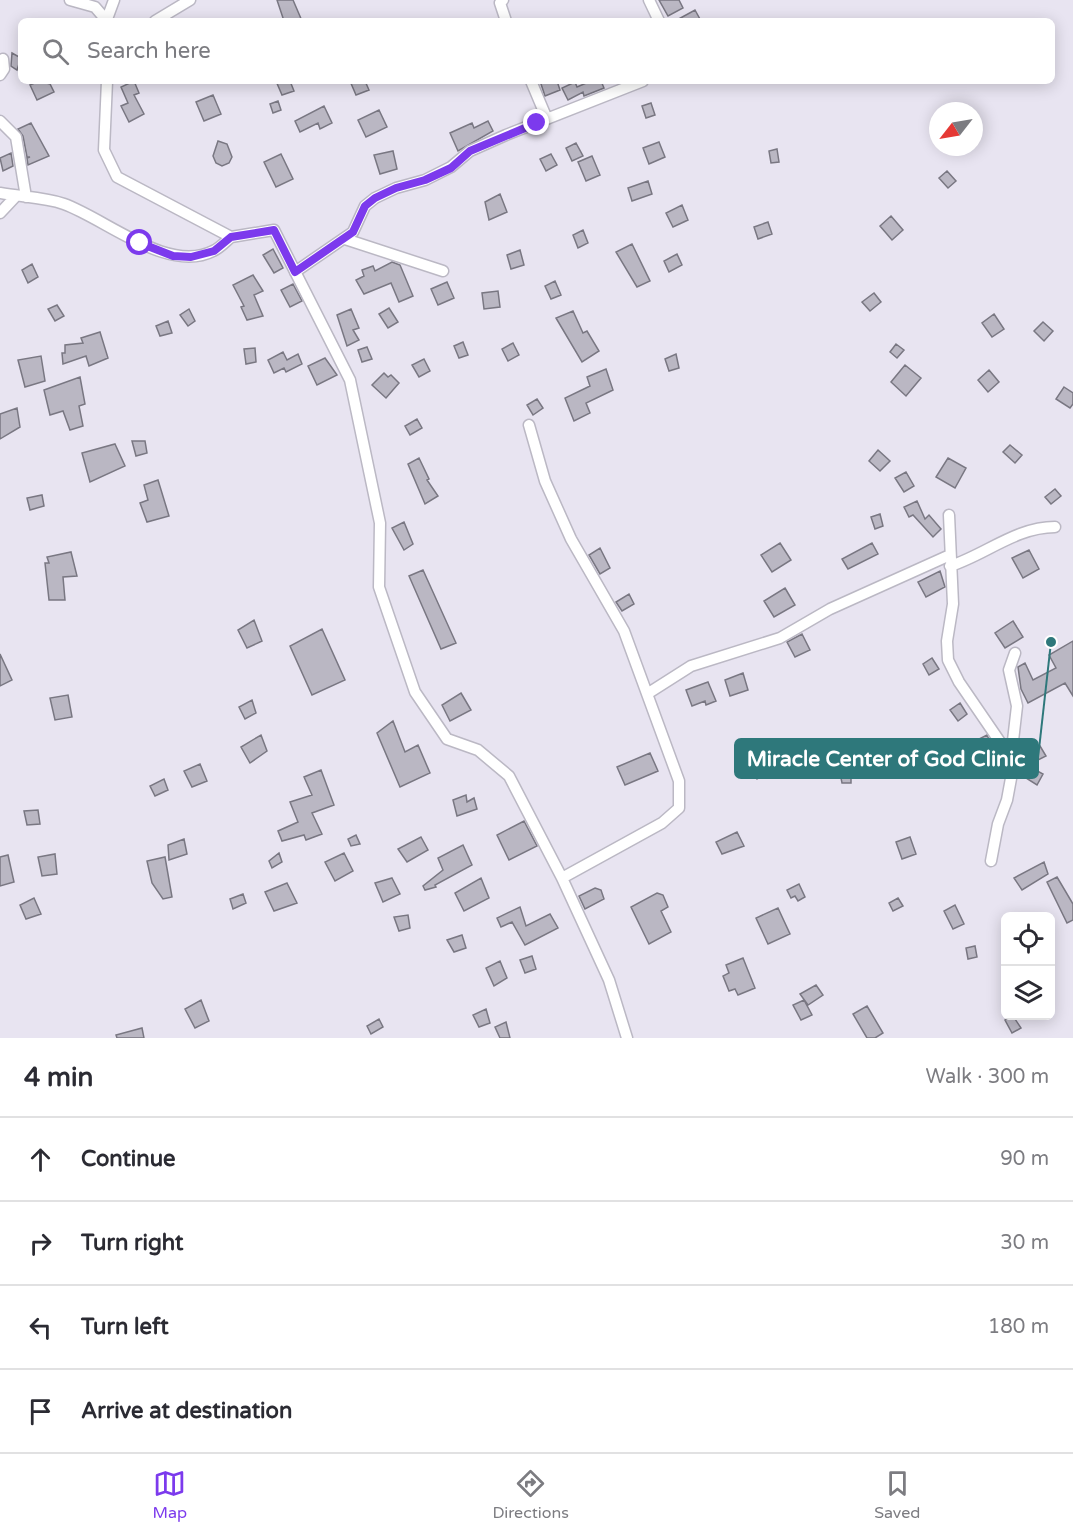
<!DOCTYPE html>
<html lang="en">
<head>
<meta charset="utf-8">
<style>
	:root { --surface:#fff; --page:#f2f2f3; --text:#2b2b33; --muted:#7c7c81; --line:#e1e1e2; --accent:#7c3aed }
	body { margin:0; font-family:"Varela Round",sans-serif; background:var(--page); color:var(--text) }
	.controls { position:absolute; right:18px; bottom:18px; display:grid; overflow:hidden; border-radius:9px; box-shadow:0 3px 15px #0003 }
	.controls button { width:54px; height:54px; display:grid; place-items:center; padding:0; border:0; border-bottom:2px solid var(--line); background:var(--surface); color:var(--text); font:30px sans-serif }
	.compass { position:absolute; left:929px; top:102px; width:54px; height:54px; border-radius:50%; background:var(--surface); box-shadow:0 3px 15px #0003; rotate:239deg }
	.stop { position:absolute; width:18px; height:18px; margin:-14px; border:4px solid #7c3aed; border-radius:50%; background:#fff }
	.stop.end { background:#7c3aed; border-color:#fff; box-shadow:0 2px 6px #0008 }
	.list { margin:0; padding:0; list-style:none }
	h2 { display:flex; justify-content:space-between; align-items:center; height:78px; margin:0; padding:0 24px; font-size:26px }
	h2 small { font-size:20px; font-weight:400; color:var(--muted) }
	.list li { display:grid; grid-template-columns:39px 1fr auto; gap:18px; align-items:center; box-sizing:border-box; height:84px; padding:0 24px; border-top:2px solid var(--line) }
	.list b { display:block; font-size:22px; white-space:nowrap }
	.list em { font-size:20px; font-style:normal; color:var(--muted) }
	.icon { flex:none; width:33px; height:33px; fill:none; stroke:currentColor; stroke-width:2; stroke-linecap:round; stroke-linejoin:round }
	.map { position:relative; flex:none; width:1073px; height:1038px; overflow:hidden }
	.search { position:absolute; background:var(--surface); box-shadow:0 3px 15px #0003; left:18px; right:18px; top:18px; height:66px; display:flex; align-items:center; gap:15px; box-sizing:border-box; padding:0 21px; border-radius:9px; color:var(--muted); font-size:22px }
	.sheet { height:414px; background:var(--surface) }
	nav { display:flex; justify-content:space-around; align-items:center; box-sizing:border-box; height:84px; border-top:2px solid var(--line); background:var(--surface); font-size:16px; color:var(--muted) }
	nav a { display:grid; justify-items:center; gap:3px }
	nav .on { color:var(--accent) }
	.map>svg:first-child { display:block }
</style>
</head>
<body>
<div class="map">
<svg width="1073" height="1038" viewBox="0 0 1073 1038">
	<rect width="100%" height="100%" fill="#e8e4f1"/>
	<path fill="#bab7c3" stroke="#797782" stroke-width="1.5" d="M277,0H293L302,21H284Z
		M659,0H679L683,8L668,16Z
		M695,10L701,21H675Z
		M12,53L21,58L17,70L11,66Z
		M39,81L50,84L54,92L37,100L30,85Z
		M134,81L139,93L134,95L144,114L129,122L121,106L128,103L121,87Z
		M276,81H290L294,91L282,95Z
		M350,81H365L369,90L356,95Z
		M540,81H557L560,90L545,96Z
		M591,81H601L604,88L584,96L583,92L568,100L562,88L575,82L577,87Z
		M213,95L221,114L204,121L196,102Z
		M278,101L281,110L273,113L270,104Z
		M651,103L655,115L646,118L642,106Z
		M324,106L332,123L320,129L318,123L300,132L295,121Z
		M379,110L387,127L366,137L358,120Z
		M488,121L493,131L458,151L450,133L472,123L474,128Z
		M31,123L49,156L28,165L27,158L30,157H27L23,136L18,129Z
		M218,141L227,144L232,157L229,163L222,166L216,163L213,156Z
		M659,142L665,157L649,164L643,148Z
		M576,143L583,156L572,161L566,148Z
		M777,149L779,162L771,163L769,151Z
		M393,151L397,169L380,174L374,155Z
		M11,153L13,166L3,171L0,158Z
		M281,154L293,179L276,187L264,162Z
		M551,154L557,165L546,171L540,159Z
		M592,156L600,175L586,181L578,162Z
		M947,171L956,181L948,188L939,178Z
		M648,181L652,194L632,201L628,188Z
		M500,194L507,212L489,220L485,202Z
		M682,205L688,220L673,227L666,213Z
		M891,216L903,230L892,240L880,226Z
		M768,222L772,234L758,239L754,227Z
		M583,230L588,243L578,248L573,235Z
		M632,244L650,281L637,287L616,252Z
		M273,249L283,268L274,273L263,255Z
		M520,250L524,265L511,269L507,255Z
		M677,254L682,265L669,272L664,261Z
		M392,262L400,265L413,296L399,302L391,283L364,294L356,280L364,276L362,270L373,266L375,271Z
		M32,264L38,277L28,283L22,270Z
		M253,275L263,291L254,295L263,316L247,320L241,307L244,306L233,285Z
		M555,281L561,295L551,299L545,286Z
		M447,282L454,298L438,305L431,289Z
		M293,284L302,301L290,307L281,290Z
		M498,291L500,307L484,309L482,293Z
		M874,293L881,302L870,311L862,302Z
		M57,305L64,316L55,321L48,309Z
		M389,308L398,322L388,328L379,314Z
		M189,309L195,321L188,326L180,315Z
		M351,309L359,328L353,330L359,340L347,346L337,315Z
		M573,311L583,333L587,331L599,351L582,362L556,318Z
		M994,314L1004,329L992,337L982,323Z
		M168,321L172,333L160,336L156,326Z
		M1043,322L1053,331L1044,341L1034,331Z
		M100,332L108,358L89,366L86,356L63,364L62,353H65V345L83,343L81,338Z
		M463,342L468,355L459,358L454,346Z
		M513,343L519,355L508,361L502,349Z
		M896,344L904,350L897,358L890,352Z
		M367,347L372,359L362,362L358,350Z
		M255,348L256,362L246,364L244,349Z
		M283,352L287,360L298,354L302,364L286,372L284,368L274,373L268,360Z
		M676,354L679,368L669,371L665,359Z
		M41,356L45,381L25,387L18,360Z
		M325,358L337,375L317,385L308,366Z
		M424,359L430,371L419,377L412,365Z
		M905,365L921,378L906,396L891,382Z
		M606,369L613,390L586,403L590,413L574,421L565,398L590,386L587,377Z
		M989,370L999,382L988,392L978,380Z
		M384,373L388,377L391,375L399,383L386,398L372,385Z
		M80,377L85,404L79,406L83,426L70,430L63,411L50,415L44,390Z
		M1064,387L1073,393V404L1070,408L1056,399Z
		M537,399L543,408L533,415L527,405Z
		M17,408L20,427L0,439V414Z
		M417,419L422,428L410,435L405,426Z
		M132,441H145L147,453L136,456Z
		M115,444L125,466L90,482L82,453Z
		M1010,445L1022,455L1015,463L1003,452Z
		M878,450L890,461L880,471L869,461Z
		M419,458L429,479L427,480L438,496L425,504L408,464Z
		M948,458L966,468L955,488L936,477Z
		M906,472L914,486L904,492L895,478Z
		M158,480L169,516L147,522L140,503L148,500L144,485Z
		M1055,489L1061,496L1051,504L1045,497Z
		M42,495L44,506L30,510L27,498Z
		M917,501L925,519L929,515L941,529L933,537L913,515L909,517L904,507Z
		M880,514L883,526L875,529L871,517Z
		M404,522L413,544L404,550L392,528Z
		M780,543L791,560L772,572L761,555Z
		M872,543L878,554L848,569L842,559Z
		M600,548L610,568L600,574L589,555Z
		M1029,550L1039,569L1023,578L1012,558Z
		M71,552L77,576L63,577L65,600H49L45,563H49L47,557Z
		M423,570L456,643L441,649L409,576Z
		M940,571L945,587L926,597L918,582Z
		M785,588L795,605L774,617L764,601Z
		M629,594L634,604L622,611L616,602Z
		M254,620L262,641L247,648L238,630Z
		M1013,621L1023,637L1005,648L995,633Z
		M322,629L345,680L312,695L290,646Z
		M802,634L810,650L795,657L787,642Z
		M1073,641V696L1065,683L1028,703L1021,689L1018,667L1025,663L1033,680L1056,668L1049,655Z
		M0,654L12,680L0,686Z
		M932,658L939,669L929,675L923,664Z
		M743,673L748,690L730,696L725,680Z
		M708,682L716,701L706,705L705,701L692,706L686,690Z
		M461,693L471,710L450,721L442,705Z
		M68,695L72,717L55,720L50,698Z
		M252,700L256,713L245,719L239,707Z
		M960,703L967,714L958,721L950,710Z
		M393,721L405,752L418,745L430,773L400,787L377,733Z
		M261,735L267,751L250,763L241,747Z
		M987,735L1002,768L984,777L967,745Z
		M1040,746L1046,756L1034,762L1028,753Z
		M650,753L658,771L625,785L617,767Z
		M764,758L770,771L757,779L750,766Z
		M200,764L207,781L192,787L184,771Z
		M1032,768L1043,774L1037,785L1026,778Z
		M321,770L334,805L312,813L322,834L306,840L304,835L282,841L278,831L298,822L290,802L312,795L304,777Z
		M851,771V783H842L840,773Z
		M164,779L168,790L155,796L150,786Z
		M466,795L467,802L474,798L477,809L457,816L453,800Z
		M38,810L40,824L27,825L24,811Z
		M524,821L537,846L509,860L497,835Z
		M737,832L744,846L722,854L716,842Z
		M356,835L360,844L351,846L348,839Z
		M421,837L428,850L407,862L398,849Z
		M910,837L916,854L902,859L896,842Z
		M184,839L187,854L169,860L168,845Z
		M463,845L472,865L435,885L436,887L425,890L423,886L443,870L438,858Z
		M279,853L282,862L272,868L269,861Z
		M344,853L353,871L335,881L325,862Z
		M55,854L57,874L42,876L38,857Z
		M8,855L14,882L0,886V857Z
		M165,857L172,897L163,899L152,883L147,861Z
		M1044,862L1048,874L1022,890L1014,878Z
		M1057,877L1073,904V920L1067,923L1047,882Z
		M392,878L400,894L383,902L375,883Z
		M481,878L489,898L464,911L455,893Z
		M287,883L297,903L274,911L265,892Z
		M799,884L805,897L798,901L795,896L791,898L787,890Z
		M595,888L601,890L604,899L585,909L579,896Z
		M657,893L663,895L668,907L661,911L671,932L649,944L631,907Z
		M243,894L246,903L233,909L230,899Z
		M34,898L41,914L26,919L20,905Z
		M898,898L903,906L893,911L889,903Z
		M955,905L964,924L953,929L944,911Z
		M520,907L526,926L550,914L558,928L525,945L512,922L501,927L497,918Z
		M778,908L790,934L768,944L756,918Z
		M408,915L410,928L399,931L394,917Z
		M462,935L466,948L454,952L447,940Z
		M975,946L977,957L968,959L966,948Z
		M532,956L536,969L525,973L520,960Z
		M743,958L755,988L738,995L735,989L729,991L723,976L729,973L726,965Z
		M500,961L507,978L494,986L486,968Z
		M816,985L823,995L808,1005L800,994Z
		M201,1000L209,1021L195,1028L185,1009Z
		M804,1000L812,1015L801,1020L793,1005Z
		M867,1006L883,1033L875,1038H867L853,1014Z
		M486,1009L490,1023L479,1027L473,1015Z
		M1013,1016L1021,1028L1012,1033L1005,1020Z
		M379,1019L383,1027L371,1034L367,1026Z
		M506,1022L510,1038H500L495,1027Z
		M142,1028L144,1038H117L116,1035Z"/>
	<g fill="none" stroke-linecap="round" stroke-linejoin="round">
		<defs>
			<path id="minor" d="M70,0L95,7L107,21
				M503,0L500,3L506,21
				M649,0L659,21
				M107,19L114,0
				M155,21L190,0
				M0,75L4,69L3,59
				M107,81L104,150L117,177L231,237L274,230L350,380L380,523L379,587L415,692L447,739L478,750L509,776L562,878L609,980L627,1038
				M531,81L547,119
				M0,121L16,137L26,197
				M0,193C21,197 44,197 64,204C106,219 168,274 213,251C220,248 226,241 231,237
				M0,213L16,196
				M345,239L443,271
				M295,272L353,232L365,206L375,198L396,188L425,180L451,167L470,151L506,135L643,81
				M529,425L545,481L571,539L624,631L679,781V808L662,823L562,878
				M949,515L953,604L947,641L948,660L959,682L1011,758
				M950,566C985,555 1016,527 1055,527
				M647,694L691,666L780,638L830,609L950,555
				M991,861L998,824L1007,800L1012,773L1011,758L1017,706L1009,670L1015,653"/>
		</defs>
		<use href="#minor" stroke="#bbb8c4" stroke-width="13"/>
		<use href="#minor" stroke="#fff" stroke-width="10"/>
	</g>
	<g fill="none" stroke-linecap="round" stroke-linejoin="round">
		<path stroke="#7c3aed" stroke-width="8" d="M140,243L173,256L191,257L214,251L231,237L274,230L295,272L353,232L365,206L375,198L396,188L425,180L451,168L470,151L537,123"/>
	</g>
	<path fill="none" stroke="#2e787b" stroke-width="2" d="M1051 642L1038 758"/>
	<circle fill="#2e787b" stroke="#fff" stroke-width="2" cx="1051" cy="642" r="6"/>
	<rect fill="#2e787b" stroke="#2e787b" stroke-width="2" x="735" y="739" width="303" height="39" rx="6"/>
	<g font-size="21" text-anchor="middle" font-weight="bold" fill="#fff">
		<text x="886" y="766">Miracle Center of God Clinic</text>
	</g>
</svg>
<div class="controls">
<button><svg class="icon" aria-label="locate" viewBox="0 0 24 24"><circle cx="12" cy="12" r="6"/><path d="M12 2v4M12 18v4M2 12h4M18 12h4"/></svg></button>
<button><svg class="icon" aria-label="layers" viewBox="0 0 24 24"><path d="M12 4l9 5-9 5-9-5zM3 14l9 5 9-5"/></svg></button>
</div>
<svg class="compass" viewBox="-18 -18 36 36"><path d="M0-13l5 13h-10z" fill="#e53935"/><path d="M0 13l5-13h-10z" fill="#7c7c81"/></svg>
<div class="stop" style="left:140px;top:243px"></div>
<div class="stop end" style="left:537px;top:123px"></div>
<div class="search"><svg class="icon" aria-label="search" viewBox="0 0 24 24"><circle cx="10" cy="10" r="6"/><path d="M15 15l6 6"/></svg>Search here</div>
</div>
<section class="sheet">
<h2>4 min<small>Walk · 300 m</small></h2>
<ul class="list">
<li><svg class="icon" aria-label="ahead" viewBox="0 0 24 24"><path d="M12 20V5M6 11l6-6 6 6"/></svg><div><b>Continue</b></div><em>90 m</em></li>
<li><svg class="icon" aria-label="right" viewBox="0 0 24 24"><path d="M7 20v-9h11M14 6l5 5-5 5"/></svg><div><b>Turn right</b></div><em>30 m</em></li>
<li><svg class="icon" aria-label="left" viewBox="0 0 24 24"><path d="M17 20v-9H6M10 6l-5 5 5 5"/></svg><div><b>Turn left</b></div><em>180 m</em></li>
<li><svg class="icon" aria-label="arrive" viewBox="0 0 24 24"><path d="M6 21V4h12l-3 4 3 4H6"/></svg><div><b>Arrive at destination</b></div></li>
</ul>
</section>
<nav>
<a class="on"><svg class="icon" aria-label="map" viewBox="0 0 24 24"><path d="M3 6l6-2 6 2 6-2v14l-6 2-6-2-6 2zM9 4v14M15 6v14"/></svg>Map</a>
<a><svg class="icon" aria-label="directions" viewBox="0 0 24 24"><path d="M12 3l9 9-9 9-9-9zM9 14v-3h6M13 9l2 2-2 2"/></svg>Directions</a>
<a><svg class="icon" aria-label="saved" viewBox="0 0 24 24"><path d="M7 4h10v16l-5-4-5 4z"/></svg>Saved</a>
</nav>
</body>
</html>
